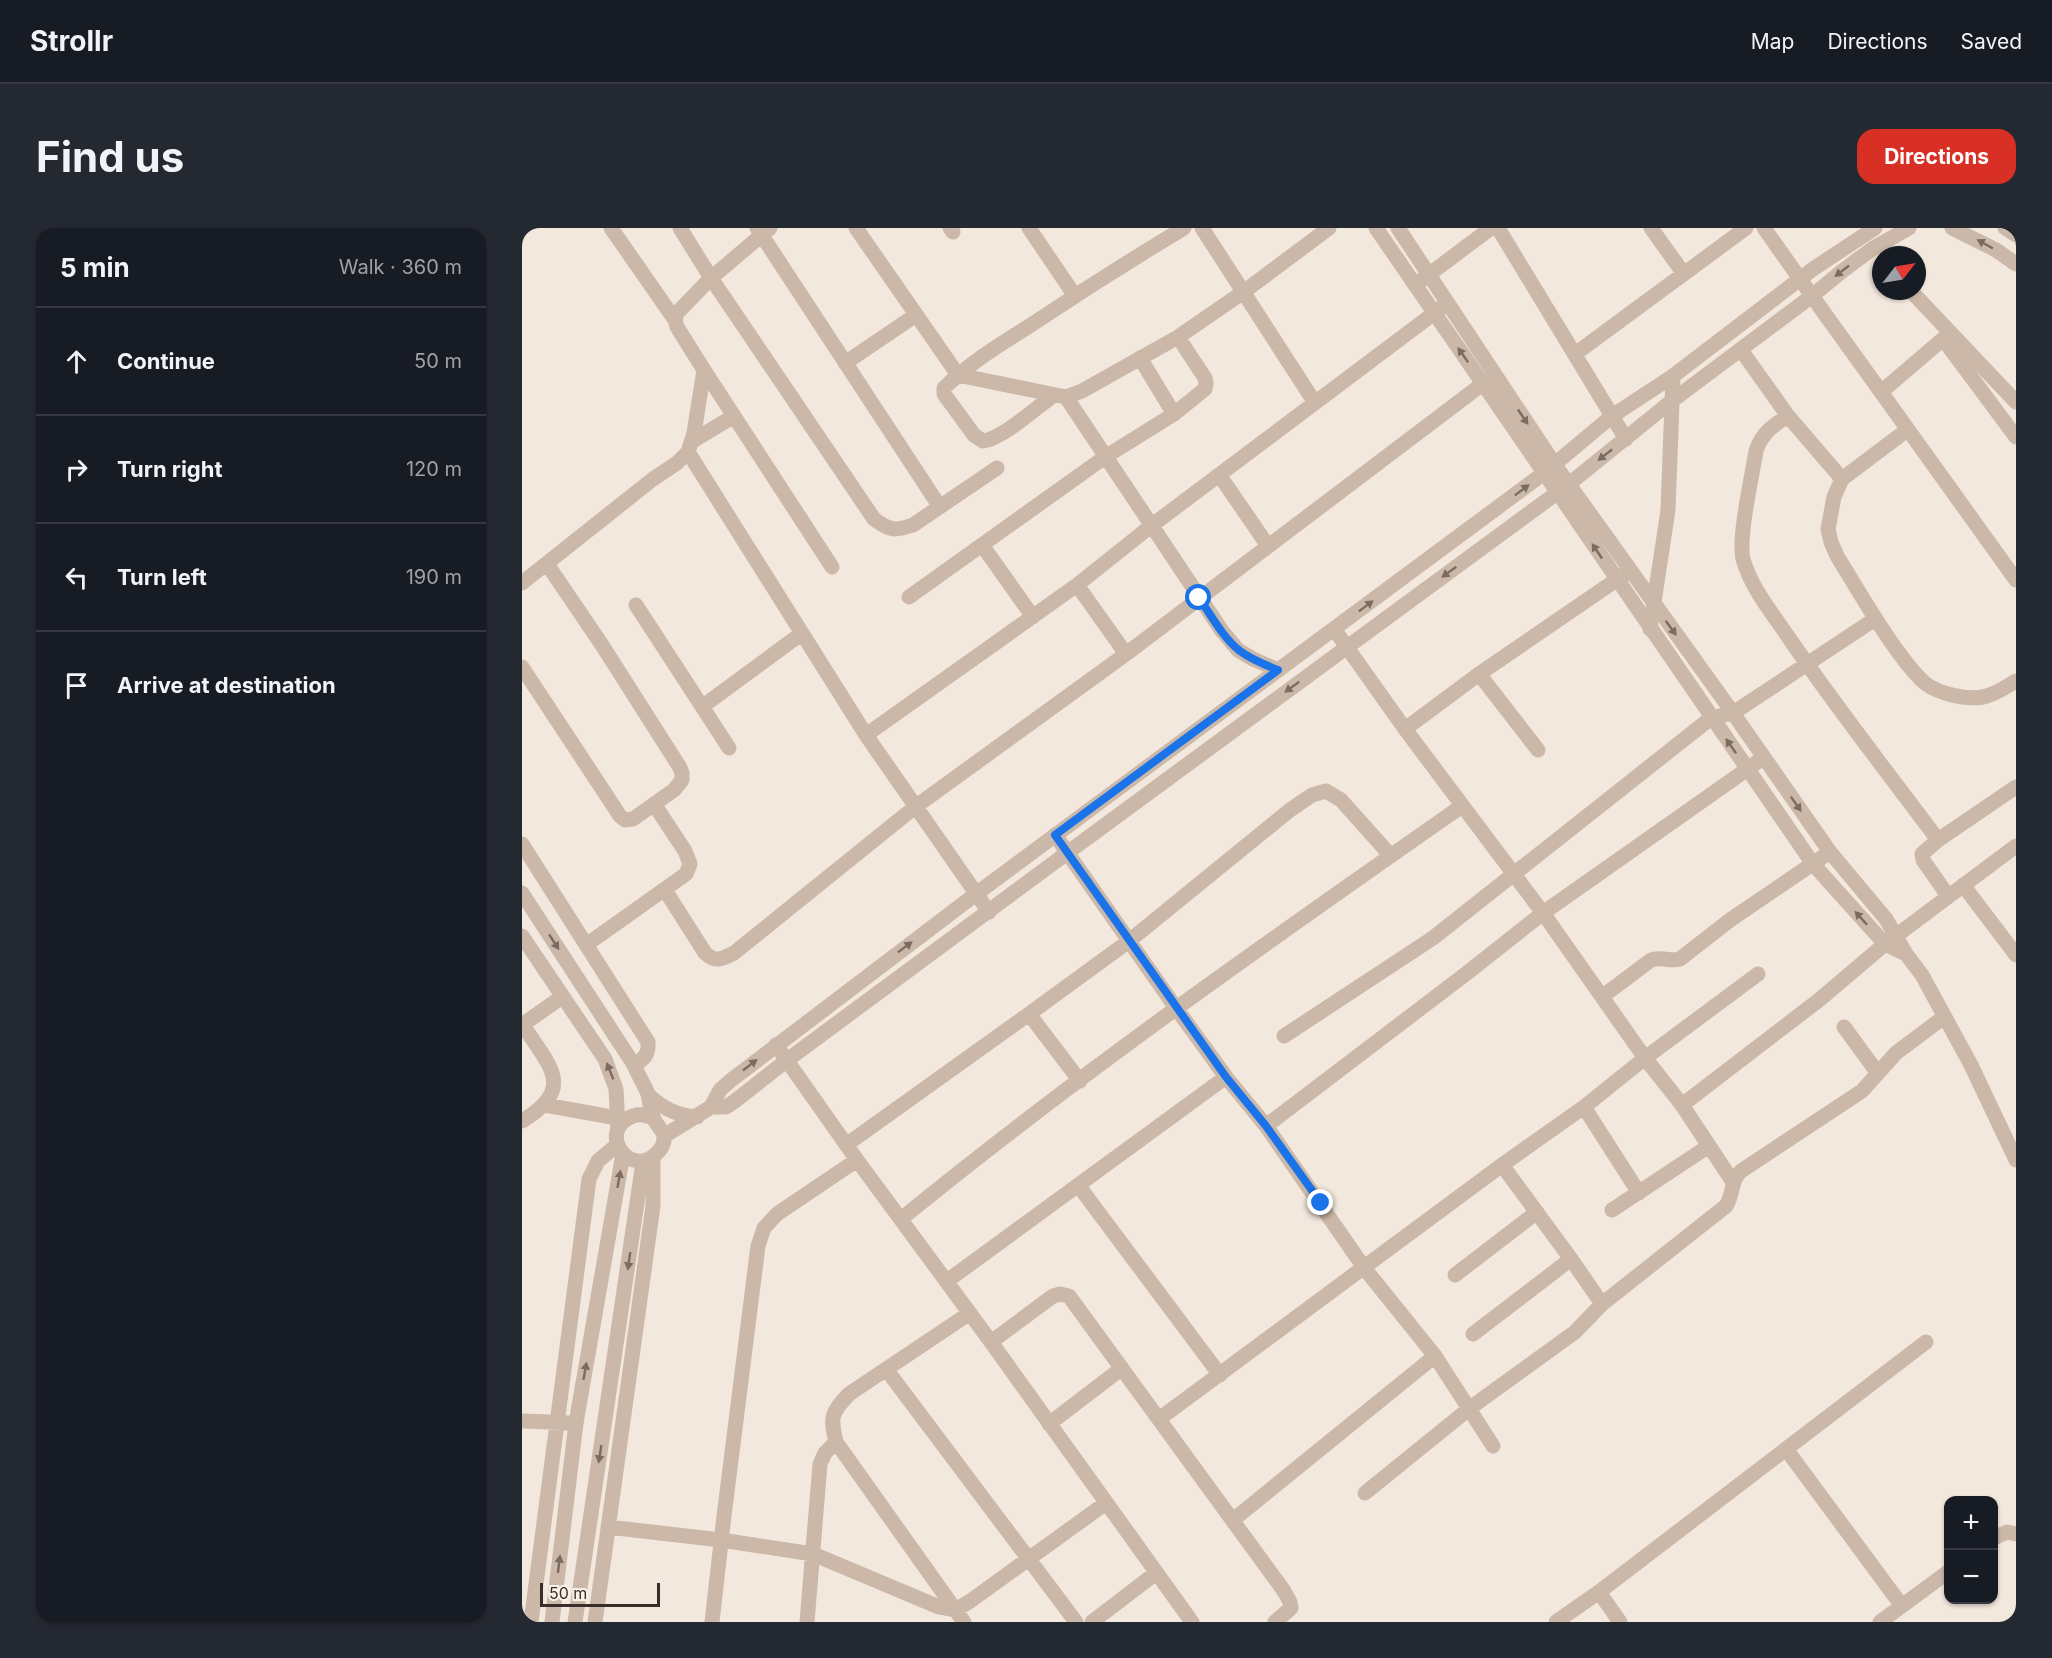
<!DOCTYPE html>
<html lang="en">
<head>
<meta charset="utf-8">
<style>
	:root { --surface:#171b24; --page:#242831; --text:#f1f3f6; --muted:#9ea1a6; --line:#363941; --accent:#d93025 }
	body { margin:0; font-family:Inter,sans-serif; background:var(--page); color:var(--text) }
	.controls { position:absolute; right:18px; bottom:18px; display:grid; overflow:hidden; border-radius:12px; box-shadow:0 2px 4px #0004 }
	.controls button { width:54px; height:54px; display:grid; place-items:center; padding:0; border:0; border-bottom:2px solid var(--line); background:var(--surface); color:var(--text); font:30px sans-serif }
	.compass { position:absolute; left:1350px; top:18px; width:54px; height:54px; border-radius:50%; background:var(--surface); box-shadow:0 2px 4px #0004; rotate:59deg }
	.scale { position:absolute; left:18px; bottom:15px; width:120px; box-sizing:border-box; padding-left:6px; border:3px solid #382d29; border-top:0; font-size:16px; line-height:21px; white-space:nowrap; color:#382d29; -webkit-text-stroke:4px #faf2e9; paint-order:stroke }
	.stop { position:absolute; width:18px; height:18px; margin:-14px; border:4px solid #1a73e8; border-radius:50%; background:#fff }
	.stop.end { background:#1a73e8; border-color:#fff; box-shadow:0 2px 6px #0008 }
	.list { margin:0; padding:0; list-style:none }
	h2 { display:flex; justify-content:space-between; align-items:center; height:78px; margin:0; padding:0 24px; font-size:26px }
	h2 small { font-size:20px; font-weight:400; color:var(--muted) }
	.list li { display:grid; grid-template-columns:39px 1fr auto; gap:18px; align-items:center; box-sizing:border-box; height:108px; padding:0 24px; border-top:2px solid var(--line) }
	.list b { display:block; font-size:22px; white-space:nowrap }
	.list em { font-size:20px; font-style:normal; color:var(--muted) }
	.icon { flex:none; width:33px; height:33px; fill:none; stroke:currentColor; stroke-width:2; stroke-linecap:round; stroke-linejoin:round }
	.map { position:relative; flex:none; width:1494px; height:1394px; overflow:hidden; border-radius:18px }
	header { display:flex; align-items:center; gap:36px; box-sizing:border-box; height:84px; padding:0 30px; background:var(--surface); border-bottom:2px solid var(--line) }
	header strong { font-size:28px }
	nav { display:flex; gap:33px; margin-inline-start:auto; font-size:21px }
	.intro { display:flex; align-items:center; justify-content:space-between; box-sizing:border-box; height:144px; padding:0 36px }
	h1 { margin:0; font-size:42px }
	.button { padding:15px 27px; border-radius:18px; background:var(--accent); color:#fff; font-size:21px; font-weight:700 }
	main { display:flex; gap:36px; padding:0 36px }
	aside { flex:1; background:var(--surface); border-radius:18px; box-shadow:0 2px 4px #0004 }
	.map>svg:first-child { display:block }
</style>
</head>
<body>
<header>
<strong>Strollr</strong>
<nav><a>Map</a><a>Directions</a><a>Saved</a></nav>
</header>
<div class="intro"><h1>Find us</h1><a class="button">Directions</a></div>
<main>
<aside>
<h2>5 min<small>Walk · 360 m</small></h2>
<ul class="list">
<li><svg class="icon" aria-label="ahead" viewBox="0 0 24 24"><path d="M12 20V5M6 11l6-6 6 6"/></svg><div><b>Continue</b></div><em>50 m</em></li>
<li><svg class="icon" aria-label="right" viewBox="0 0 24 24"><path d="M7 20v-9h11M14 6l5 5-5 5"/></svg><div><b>Turn right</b></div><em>120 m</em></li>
<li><svg class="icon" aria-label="left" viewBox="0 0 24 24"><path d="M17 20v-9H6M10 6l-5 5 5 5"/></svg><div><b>Turn left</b></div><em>190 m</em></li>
<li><svg class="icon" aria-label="arrive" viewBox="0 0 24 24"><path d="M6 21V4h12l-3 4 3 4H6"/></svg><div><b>Arrive at destination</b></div></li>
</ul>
</aside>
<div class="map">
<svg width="1494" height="1394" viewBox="0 0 1494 1394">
	<rect width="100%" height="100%" fill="#f3e8dd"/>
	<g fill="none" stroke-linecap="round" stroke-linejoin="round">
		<path stroke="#cbb8a8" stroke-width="15" d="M89,0L153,92
			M158,0L189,50L352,291C368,303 373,303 391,297L475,240
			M235,0L418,279
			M248,0L189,50L155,85L153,92L155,99L182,142L172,205L166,224L344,507L467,684
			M334,0L436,147L544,169L700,403L716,422L731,431L756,442
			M428,0L431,4
			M507,0L553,68
			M680,0L793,175
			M976,0L1104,211
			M1129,0L1162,46
			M1242,0L1290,68
			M893,57L969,0
			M1389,63L1494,174
			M1421,111L1494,209
			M1219,122L1266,188L1320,251
			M1053,126L1224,0
			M618,130L652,186
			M323,135L394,87
			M182,142L310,339
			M1359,164L1428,105
			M532,167C515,179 480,211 461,213L452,207L422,166V160C449,133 483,114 515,93C563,61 612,30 662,0
			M544,169L560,163L656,109L720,65L807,0
			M1266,188C1250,198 1240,205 1234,223C1230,249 1216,309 1221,331C1229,360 1251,386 1267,410C1314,479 1366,545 1416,612
			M1385,202L1320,251L1312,269L1306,301L1309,314L1315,328C1335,360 1354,394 1377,425C1385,436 1393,447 1404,456C1418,466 1444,472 1461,469C1473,467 1484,459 1494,453
			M169,214L212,188
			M698,248L746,318
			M460,317L511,389
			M0,355L131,251L155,235L166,224
			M387,369L583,229L652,186L683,161L684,156L683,150L656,109
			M114,377L207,520
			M812,401L883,501L1021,685L1123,830L1160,877L1297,772L1363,716L1494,618
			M1128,401L1146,282L1151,148
			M604,426L971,148
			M0,439L98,588L103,592L111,591L152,562L160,552V545L157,538L80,417L25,336
			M957,446L1016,522
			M181,478L279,406
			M883,501L957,446L1106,344
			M344,507L555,357L629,298L923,77
			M533,607L654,780L704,849L744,898L843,1041L913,1128L971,1218
			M0,616L126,814C127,827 122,831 112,837
			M1441,657L1494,727
			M143,662L183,725C194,735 200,731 212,725L393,579L604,426L555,357
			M1426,668L1401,632L1400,626L1416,612L1494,559
			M64,717L164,646L168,636L163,623L132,576
			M1081,768L1129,732C1139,728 1147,734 1158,731L1208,692L1308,624
			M507,786L607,713L768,582L790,567L804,563L819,572L869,628
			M0,797L40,769
			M1322,799L1355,844
			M762,808L911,710L1189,490L1211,485L1353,391
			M254,817L335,932L469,1114L670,1394
			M23,877L95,890
			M1160,877L1211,954
			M0,893C55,860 27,838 1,797
			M744,898L945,745L1021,685L1241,530
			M324,917L507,786L558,853
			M980,937L1049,1031L1080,1076
			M556,957L698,1147
			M1117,965L1062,879L1123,830L1236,746
			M1090,982L1187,918
			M379,991C559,844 750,711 940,578
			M933,1047L1015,984
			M425,1053L704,849
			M951,1106L1049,1031
			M469,1114L531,1068L538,1066L547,1068L762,1363L768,1374L769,1380L753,1394
			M364,1141L554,1394
			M637,1191L980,937L1062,879
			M0,1193L54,1195
			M527,1196L600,1140
			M1264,1221L1404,1114
			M843,1265L948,1180L1053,1104L1080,1076L1204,978C1212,966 1208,953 1219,943L1340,863L1374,825L1422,789
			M711,1292L913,1128
			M86,1299L199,1312L291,1326L417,1379L433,1382L447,1374L584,1275
			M1472,1310L1485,1304L1494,1306
			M1077,1364L1264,1221L1380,1378
			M9,1394L67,951L76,933L95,917
			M73,1394L131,978V929
			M190,1394L202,1288L236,1018L242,1000L255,986L335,932
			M285,1394L298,1236L303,1225L314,1214
			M442,1394L314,1214C308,1189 309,1185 327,1166L448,1085
			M570,1394L634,1345
			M1034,1394L1077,1364L1098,1394
			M1358,1394L1426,1344"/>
		<path stroke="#cbb8a8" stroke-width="15" d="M854,0L1291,636L1363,716L1384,726
			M876,0L1033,237L1211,485L1308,624L1364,691L1384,726L1400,747L1449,837L1494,932
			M1430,0L1474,22L1494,36
			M1483,0L1494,7
			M1290,68L1494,352
			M0,665L112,837C116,847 122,856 126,866C128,874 128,882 131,889C133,895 138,899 141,905C144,913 140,920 135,925C110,951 77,908 105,891C114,885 121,886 131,890
			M0,708L83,831L94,861L96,900
			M126,867C142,881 154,887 175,889
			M189,879L198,862L208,853L454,666L1022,245L1090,188L1151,148L1291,41L1353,0
			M142,908L189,879H204L213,873L264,833L545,625L1047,256L1151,172L1290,68L1319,44L1350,21L1387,0
			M30,1394L54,1195L101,926
			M53,1394L121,934"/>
	</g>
	<defs><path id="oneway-solid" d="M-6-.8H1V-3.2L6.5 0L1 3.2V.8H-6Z" transform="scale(1.5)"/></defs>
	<g fill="#7a6c62">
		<use href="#oneway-solid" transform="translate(1463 16) rotate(-151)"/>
		<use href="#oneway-solid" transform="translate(1320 43) rotate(142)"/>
		<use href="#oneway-solid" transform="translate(941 127) rotate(-125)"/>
		<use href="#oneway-solid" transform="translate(1001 189) rotate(56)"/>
		<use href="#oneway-solid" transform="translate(1083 227) rotate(142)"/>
		<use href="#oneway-solid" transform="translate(1000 262) rotate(-37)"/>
		<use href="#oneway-solid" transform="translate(1075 323) rotate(-124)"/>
		<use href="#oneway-solid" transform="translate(927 344) rotate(144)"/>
		<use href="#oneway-solid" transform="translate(844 378) rotate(-37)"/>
		<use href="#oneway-solid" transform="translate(1149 400) rotate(54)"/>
		<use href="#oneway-solid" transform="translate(770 459) rotate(144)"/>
		<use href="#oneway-solid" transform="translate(1209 518) rotate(-125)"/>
		<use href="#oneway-solid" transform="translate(1274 576) rotate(55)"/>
		<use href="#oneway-solid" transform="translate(1339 690) rotate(-132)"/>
		<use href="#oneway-solid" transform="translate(32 714) rotate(57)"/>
		<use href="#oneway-solid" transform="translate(383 719) rotate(-37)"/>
		<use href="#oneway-solid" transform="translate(228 837) rotate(-38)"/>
		<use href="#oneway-solid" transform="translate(88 843) rotate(-112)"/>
		<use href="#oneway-solid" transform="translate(97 951) rotate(-80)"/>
		<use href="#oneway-solid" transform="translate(107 1033) rotate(98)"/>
		<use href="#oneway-solid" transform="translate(63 1143) rotate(-80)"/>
		<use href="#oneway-solid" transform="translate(78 1226) rotate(99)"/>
		<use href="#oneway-solid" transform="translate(37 1336) rotate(-83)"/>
	</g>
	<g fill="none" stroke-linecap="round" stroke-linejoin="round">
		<path stroke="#1a73e8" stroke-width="8" d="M677,370C689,387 701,410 718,423C729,431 743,437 756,442L533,607L704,849L744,898L799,975"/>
	</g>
</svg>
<div class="controls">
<button>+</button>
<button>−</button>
</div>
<svg class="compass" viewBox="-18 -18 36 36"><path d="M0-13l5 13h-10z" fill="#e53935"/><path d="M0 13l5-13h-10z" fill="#9ea1a6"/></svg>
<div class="scale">50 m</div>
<div class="stop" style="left:677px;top:370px"></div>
<div class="stop end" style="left:799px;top:975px"></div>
</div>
</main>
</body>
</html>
